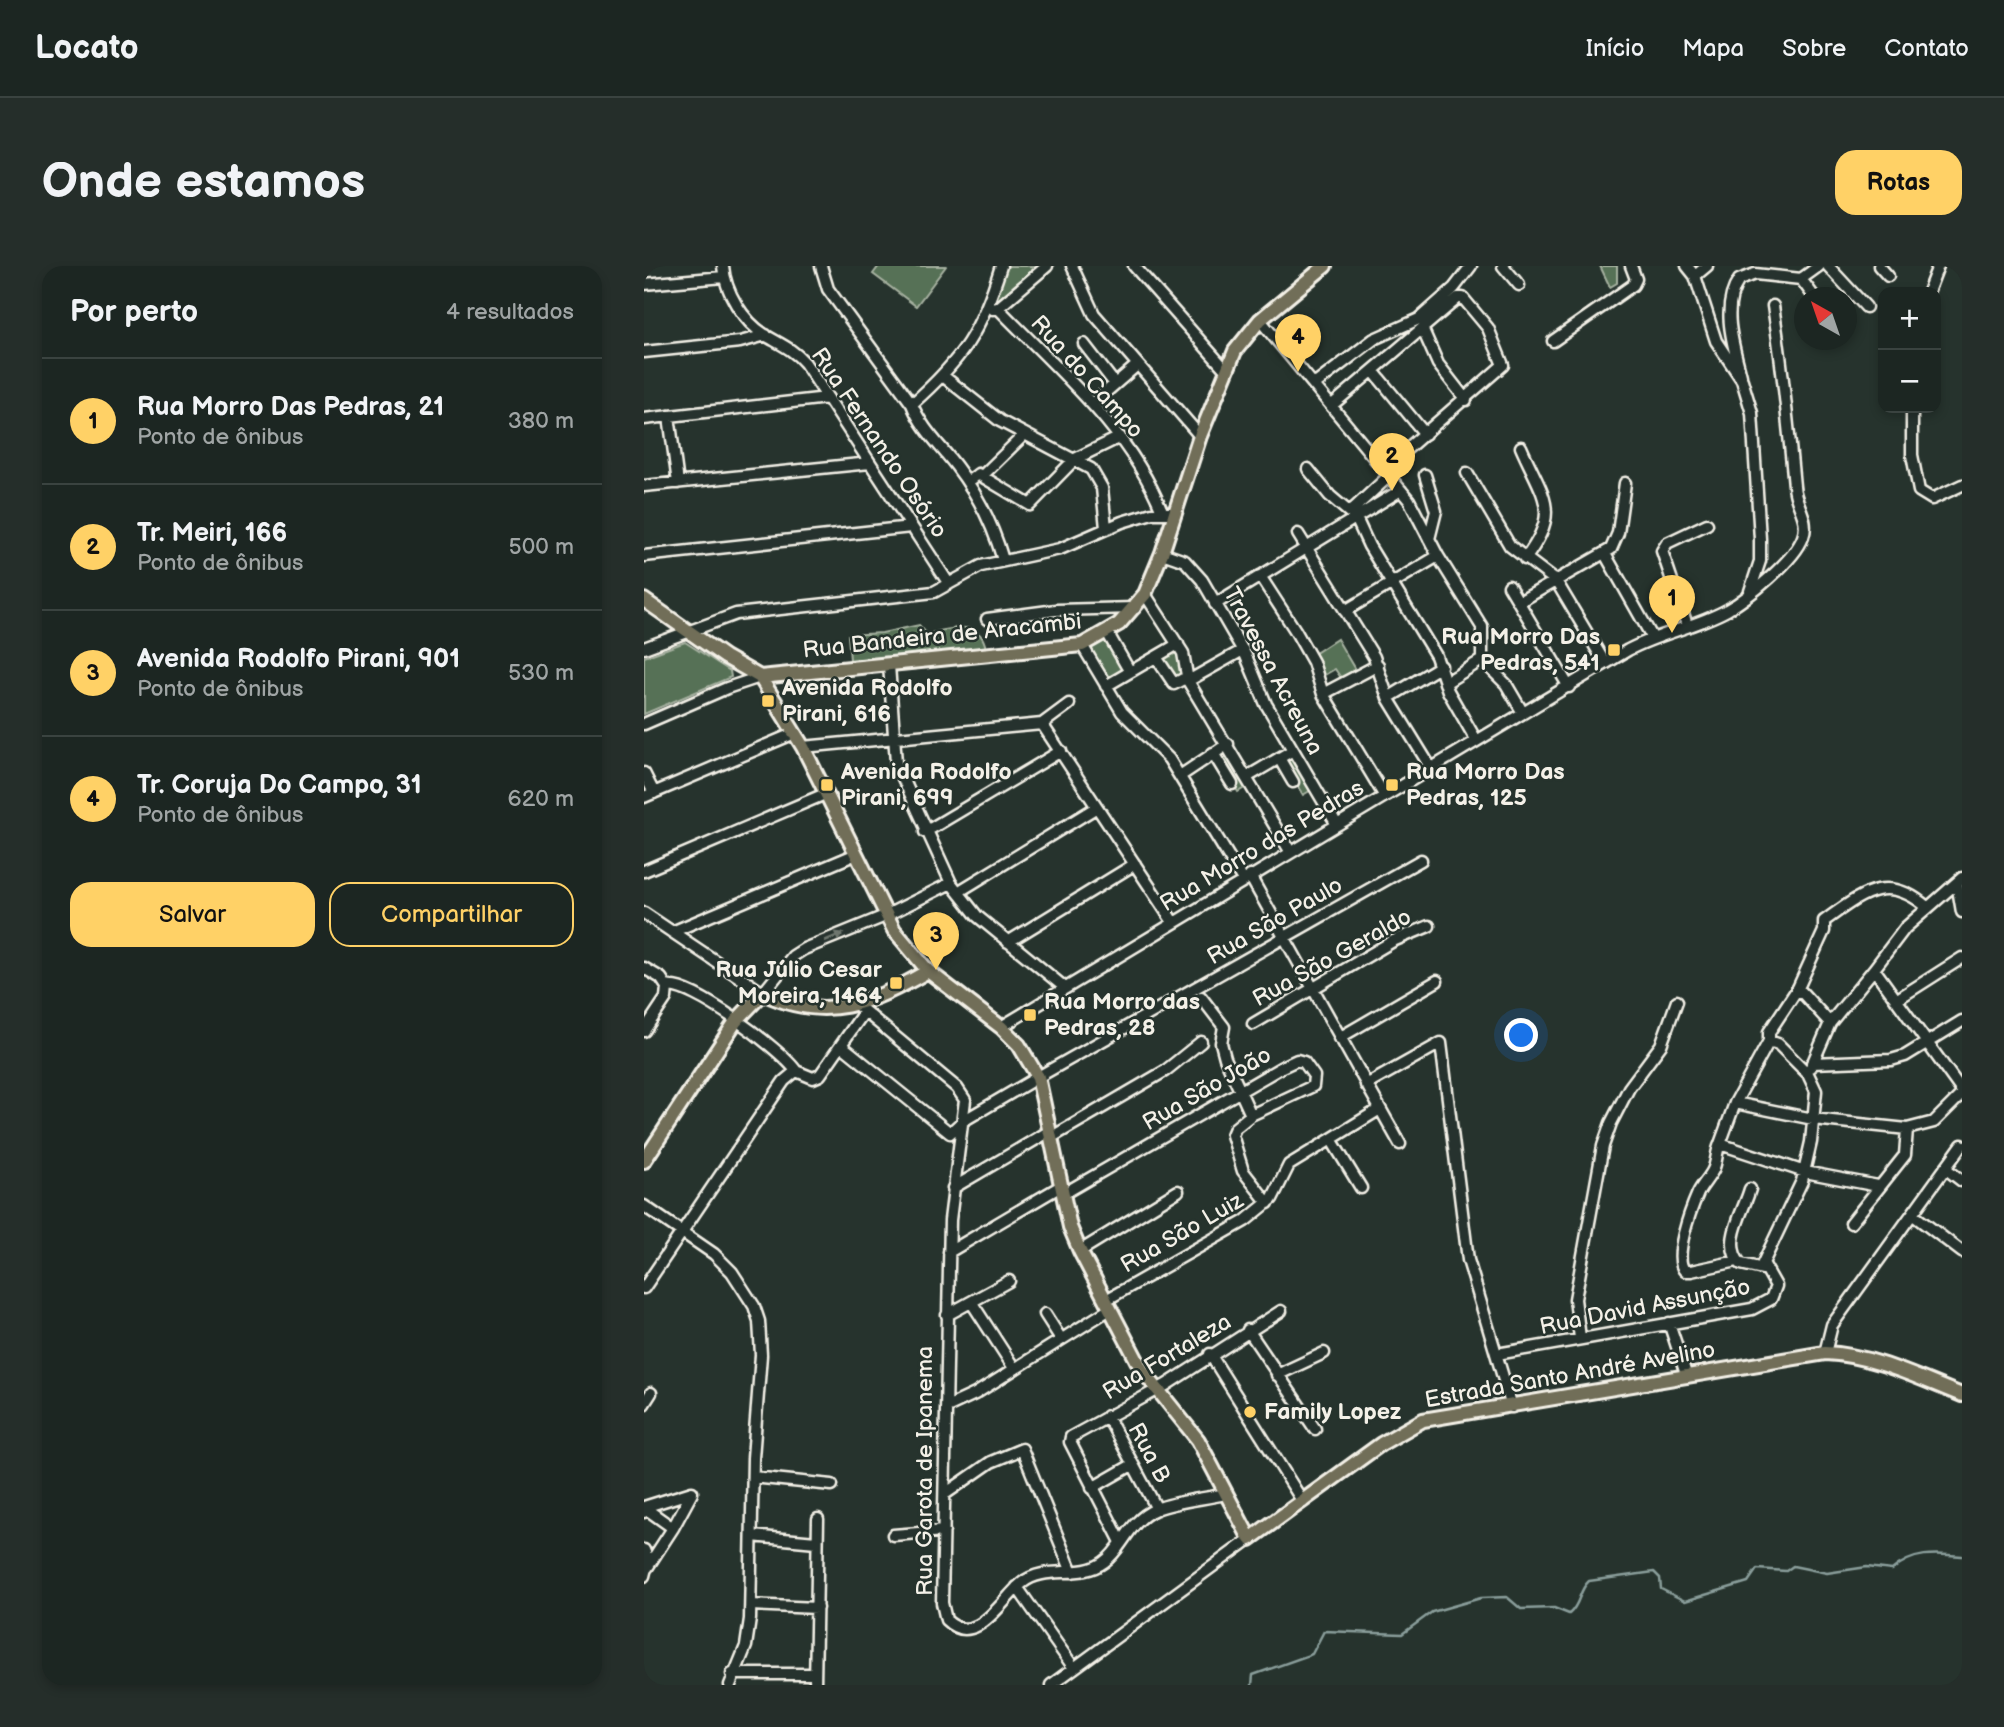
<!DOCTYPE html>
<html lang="pt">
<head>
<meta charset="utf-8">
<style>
	:root { --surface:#1c2622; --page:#252e2a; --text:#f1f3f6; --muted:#a0a5a5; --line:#3a4340; --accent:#ffd166 }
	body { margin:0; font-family:"Balsamiq Sans",sans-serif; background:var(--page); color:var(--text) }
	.controls { position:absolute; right:21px; top:21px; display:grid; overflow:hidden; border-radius:14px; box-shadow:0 4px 10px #0003 }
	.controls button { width:63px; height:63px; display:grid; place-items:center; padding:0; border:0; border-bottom:2px solid var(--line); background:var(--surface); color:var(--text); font:35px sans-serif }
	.compass { position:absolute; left:1150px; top:21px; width:63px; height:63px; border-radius:50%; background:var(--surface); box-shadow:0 4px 10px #0003; rotate:320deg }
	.you { position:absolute; left:878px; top:770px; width:24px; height:24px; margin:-18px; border:5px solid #fff; border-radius:50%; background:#1a73e8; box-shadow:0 0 0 10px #1a73e833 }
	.badge { display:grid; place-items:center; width:46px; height:46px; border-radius:50%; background:var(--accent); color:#111; font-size:23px; font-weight:700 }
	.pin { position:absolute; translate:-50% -58px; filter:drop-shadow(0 2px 4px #0008) }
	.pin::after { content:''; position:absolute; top:37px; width:24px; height:21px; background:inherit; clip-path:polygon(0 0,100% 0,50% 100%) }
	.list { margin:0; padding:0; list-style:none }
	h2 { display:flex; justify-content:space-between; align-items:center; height:91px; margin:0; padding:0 28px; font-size:30px }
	h2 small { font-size:23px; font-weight:400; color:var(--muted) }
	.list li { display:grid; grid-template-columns:46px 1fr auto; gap:21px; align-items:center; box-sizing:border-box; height:126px; padding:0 28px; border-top:2px solid var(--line) }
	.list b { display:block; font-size:26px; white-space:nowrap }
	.list p { margin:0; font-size:23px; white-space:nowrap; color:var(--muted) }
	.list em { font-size:23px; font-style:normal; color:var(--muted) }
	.actions { display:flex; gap:14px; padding:21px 28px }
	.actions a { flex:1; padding:16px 0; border:2px solid var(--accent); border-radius:21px; text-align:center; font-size:24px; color:var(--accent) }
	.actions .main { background:var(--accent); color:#111 }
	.map { position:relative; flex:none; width:1318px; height:1419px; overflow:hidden; border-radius:21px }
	header { display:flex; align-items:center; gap:42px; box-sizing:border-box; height:98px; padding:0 35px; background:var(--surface); border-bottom:2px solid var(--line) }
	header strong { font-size:33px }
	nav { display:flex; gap:38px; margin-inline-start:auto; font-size:24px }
	.intro { display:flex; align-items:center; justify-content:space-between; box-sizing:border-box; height:168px; padding:0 42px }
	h1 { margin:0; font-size:49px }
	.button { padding:18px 32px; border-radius:21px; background:var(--accent); color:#111; font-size:24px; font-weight:700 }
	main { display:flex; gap:42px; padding:0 42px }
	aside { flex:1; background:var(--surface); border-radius:21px; box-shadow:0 4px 10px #0003 }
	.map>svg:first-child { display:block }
</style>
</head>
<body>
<header>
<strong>Locato</strong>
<nav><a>Início</a><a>Mapa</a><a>Sobre</a><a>Contato</a></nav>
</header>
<div class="intro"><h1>Onde estamos</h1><a class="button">Rotas</a></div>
<main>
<aside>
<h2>Por perto<small>4 resultados</small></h2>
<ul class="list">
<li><span class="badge">1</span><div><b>Rua Morro Das Pedras, 21</b><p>Ponto de ônibus</p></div><em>380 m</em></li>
<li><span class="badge">2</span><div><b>Tr. Meiri, 166</b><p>Ponto de ônibus</p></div><em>500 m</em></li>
<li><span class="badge">3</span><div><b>Avenida Rodolfo Pirani, 901</b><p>Ponto de ônibus</p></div><em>530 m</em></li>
<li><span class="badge">4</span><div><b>Tr. Coruja Do Campo, 31</b><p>Ponto de ônibus</p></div><em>620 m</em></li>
</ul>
<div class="actions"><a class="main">Salvar</a><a>Compartilhar</a></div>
</aside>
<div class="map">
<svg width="1318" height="1419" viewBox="0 0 1318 1419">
	<rect width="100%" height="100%" fill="#26332d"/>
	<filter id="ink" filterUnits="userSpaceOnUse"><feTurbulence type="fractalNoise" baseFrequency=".0143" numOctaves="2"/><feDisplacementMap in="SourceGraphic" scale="14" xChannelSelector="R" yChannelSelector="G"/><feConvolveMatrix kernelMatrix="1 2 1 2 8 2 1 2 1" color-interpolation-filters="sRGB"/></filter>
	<g filter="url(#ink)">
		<path fill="#577157" stroke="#a6b1a0" stroke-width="2" d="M235,0H302L272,40L229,8Z
			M362,0H399L355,34L351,30Z
			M956,0H973V17L966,21Z
			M275,359L283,368C305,363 337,351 342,383L206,394L204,369L238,367Z
			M459,373L481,403L465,416L448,387V380Z
			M693,373L713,407L699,415L691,403L677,411L670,388Z
			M41,376L86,405L87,411L0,448V391Z
			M531,381L541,406L531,416L515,392Z
			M581,483L604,520L594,526L571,488Z
			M646,486L669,523L659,529L636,492Z"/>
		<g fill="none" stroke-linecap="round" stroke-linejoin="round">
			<path stroke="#8a9e9b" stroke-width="2.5" d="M608,1419L609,1409L668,1388L680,1365L758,1368L788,1346L837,1332L863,1331L877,1343L910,1342L925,1348C937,1338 934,1325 945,1315L1010,1306L1016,1312L1017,1323L1041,1335L1104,1316L1113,1303L1142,1305L1149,1300L1183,1307L1223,1301L1248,1304C1268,1286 1291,1287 1318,1290"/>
			<defs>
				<path id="minor" d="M79,0C81,26 99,55 121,69C136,78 149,83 161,97L305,318
					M177,0L184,23L268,138C277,162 297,180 312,200C335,230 349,259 359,294
					M428,0L450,48L556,170
					M490,0L581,103
					M859,0L875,19
					M1043,0L1051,10L1072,75L1098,114L1108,147L1116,273V295L1106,325
					M1184,0L1222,41
					M1235,0L1244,10
					M1051,10L1063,0
					M1157,13L1171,32
					M0,18L80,11
					M1284,26L1294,0
					M354,42C414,104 485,163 518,245
					M349,43L354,42L403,0
					M616,54L765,234L794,290L838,361V394L862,418L879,447
					M779,64L794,98L822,134
					M909,75L989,19L992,13L987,0
					M440,78L471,118
					M0,86L96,76L122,69
					M730,106L781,168
					M299,110L356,155L447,203L458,222L462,262
					M1097,110C1090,81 1076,41 1095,14L1111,8L1157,13L1175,0
					M670,119L730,73L775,53L810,22L827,0
					M268,138C319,93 337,65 357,0
					M448,138L492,100
					M687,140L814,32H819L844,62L859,99L740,203
					M1268,142V189L1275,225L1288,233L1318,219
					M25,150L34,217
					M0,153L183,132
					M877,181C899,232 918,244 881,293
					M664,203L686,230L712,252L725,280L792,390L804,425L832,474
					M823,207L866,280L912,315L961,397
					M781,209L792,245L785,273
					M338,210L380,169
					M324,216L334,208L386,239L431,193L476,171
					M0,220L226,197
					M706,246L746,209
					M654,268L730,391L744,432L787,502
					M518,287L541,295L558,314L602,390L622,438L692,557
					M961,288L1008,371
					M0,290L267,261
					M616,310L651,364L669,396L679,428L740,529
					M865,320L925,421
					M501,328L539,387L544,415L646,585
					M875,336L967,283L974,267L981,217
					M571,338L757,224
					M701,345L794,290
					M343,353L412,344L491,342
					M1043,359L1018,285L1023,277L1063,258
					M463,366L486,406
					M438,379L478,446L525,493L599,614
					M0,382L92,348L290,326L337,300L416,283L478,256L508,247H530
					M512,391L530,418L543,411
					M245,399L252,497L307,617L333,650L420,721
					M544,415L599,384
					M801,417L838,394
					M462,420L534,378
					M679,428L734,399
					M744,432L797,400
					M0,458L83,422L116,411
					M398,458L529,656
					M159,481L398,458L425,438
					M569,487L588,518
					M635,492L649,516
					M0,507L10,527
					M536,510L584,478
					M603,511L649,484
					M0,531L151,467
					M281,566L417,485
					M0,605L181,528
					M606,610L756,878
					M1318,612L1261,662L1230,703L1318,825
					M1313,617L1318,646
					M314,626L453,541
					M0,647L119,727L149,690L160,683L241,650L307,617
					M28,666L210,589
					M364,676L491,598
					M0,702L17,712L23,721
					M23,721C46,715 138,784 152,805
					M1154,722L1180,665V655C1217,629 1242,605 1284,642
					M557,731L580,761L577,777L581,792L607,849
					M1252,734L1318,692
					M213,739L313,822L321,834L306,954L298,1337L302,1354C332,1383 358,1333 378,1317C402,1298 436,1314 460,1296C479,1283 484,1255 512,1243C533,1235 559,1233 581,1228
					M609,758L749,675L785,660
					M357,761L984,384C1016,367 1052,361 1083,344C1104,332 1151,294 1159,271C1166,252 1151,239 1150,220C1144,158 1139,102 1129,40
					M0,765L22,732L23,721
					M695,772L793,715
					M1125,775V766L1154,722L1186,757
					M797,777L824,994L868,1141
					M197,779L306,867L319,855L394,811L777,594
					M1168,797L1247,794L1261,790L1318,755
					M1167,801L1186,757L1230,703
					M152,805L169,812L176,809L220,746
					M722,819L797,777
					M408,871L521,805L557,776
					M687,873L717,922
					M1076,878L1091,837
					M1301,902L1318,915
					M309,922L406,865
					M1106,923C1100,945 1077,978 1097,998L1119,1003
					M419,928L638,801L653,794L660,796L670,810L669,820L607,849L591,862L588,869L599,905L624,937
					M0,940L70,988L88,1006L110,1040L115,1055L117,1089L109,1192L106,1353L102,1380L86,1419
					M1268,948L1318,986
					M1207,957L1261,889L1263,863L1290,856L1318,828
					M436,985L534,925
					M305,986L417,920
					M1093,995L1047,1005H1041C1028,993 1047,943 1054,927C1058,919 1065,912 1069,904C1073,896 1072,886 1076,878L1161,906L1234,920
					M0,1022L140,815L152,805
					M462,1034L601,955L628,933L645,899L736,843
					M328,1037L370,1102
					M401,1048L417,1073
					M303,1049L365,1015
					M1025,1057L1043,1111
					M604,1064L671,1163
					M936,1072L931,1033L959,880L967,857L985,822L1017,779L1033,735
					M1181,1087L1188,1059L1318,879
					M566,1088L659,1236
					M853,1088L1108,1043L1127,1033L1132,1020L1119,997L1158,915L1167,876L1172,825L1164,808L1134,778L1125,775L1091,837L1169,853L1263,863
					M633,1109L680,1087
					M0,1138L7,1127
					M303,1141L331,1128L466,1043
					M463,1150L513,1243
					M109,1211L188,1219
					M448,1222L488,1199
					M301,1228L347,1196L378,1183L428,1306
					M0,1241L48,1226
					M0,1246L1,1242L29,1262L3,1302
					M29,1262L48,1227
					M249,1269L300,1265
					M108,1270L172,1276
					M476,1274L426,1176L427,1171L522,1119L637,1045
					M0,1284L4,1294L0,1310
					M373,1321L430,1402
					M107,1339L173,1342
					M88,1408H171
					M171,1419L174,1253
					M407,1419L606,1273"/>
				<path id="major" d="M0,334L81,391L116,411L159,481L250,664L284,705L357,761L375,779L394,811L426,961L436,985L498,1104L554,1174L606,1273L737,1178L779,1154L1181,1087C1229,1089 1274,1112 1318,1129
					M116,411L438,379L475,358L501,328L518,287L556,170L591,85L616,54L681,0
					M0,895L92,755L119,727C181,757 227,738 284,705"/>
			</defs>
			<use href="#minor" stroke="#f4f1e8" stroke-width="15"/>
			<use href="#major" stroke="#f4f1e8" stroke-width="18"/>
			<use href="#minor" stroke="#26332d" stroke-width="10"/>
			<use href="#major" stroke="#716e59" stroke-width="12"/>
		</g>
		<defs><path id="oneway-solid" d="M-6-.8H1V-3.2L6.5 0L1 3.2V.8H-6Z" transform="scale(1.75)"/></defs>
		<use fill="#6e766e" href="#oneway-solid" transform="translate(190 671) rotate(-22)"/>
	</g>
	<g fill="#ffd166" stroke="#26332d" stroke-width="2.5">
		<rect x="963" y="377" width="14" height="14" rx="3.5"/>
		<rect x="117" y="428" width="14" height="14" rx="3.5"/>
		<rect x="176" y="512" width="14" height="14" rx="3.5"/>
		<rect x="741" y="512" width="14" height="14" rx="3.5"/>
		<rect x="245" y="710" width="14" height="14" rx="3.5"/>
		<rect x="379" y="742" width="14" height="14" rx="3.5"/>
		<circle cx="606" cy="1146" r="7"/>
	</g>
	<g text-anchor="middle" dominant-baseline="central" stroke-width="5" stroke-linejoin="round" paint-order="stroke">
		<g font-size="23" fill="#f4f1e8" stroke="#26332d">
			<text transform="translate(443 111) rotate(48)">Rua do Campo</text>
			<text transform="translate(235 177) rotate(56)">Rua Fernando Osório</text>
			<text transform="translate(298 370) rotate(-6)">Rua Bandeira de Aracambi</text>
			<text transform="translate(629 405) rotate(62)">Travessa Acreuna</text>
			<text transform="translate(618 580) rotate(-31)">Rua Morro das Pedras</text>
			<text transform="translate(631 655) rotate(-30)">Rua São Paulo</text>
			<text transform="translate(688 692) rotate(-29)">Rua São Geraldo</text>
			<text transform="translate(563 823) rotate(-30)">Rua São João</text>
			<text transform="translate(538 967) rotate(-30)">Rua São Luiz</text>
			<text transform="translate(1001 1041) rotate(-11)">Rua David Assunção</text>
			<text transform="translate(523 1091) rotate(-31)">Rua Fortaleza</text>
			<text transform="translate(926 1109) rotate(-10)">Estrada Santo André Avelino</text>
			<text transform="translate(505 1187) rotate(62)">Rua B</text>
			<text transform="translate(281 1205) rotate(-90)">Rua Garota de Ipanema</text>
		</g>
		<g font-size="23" font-weight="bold" fill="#f4f1e8" stroke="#26332d" text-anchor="start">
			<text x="956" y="371" text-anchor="end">Rua Morro Das<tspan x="956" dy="26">Pedras, 541</tspan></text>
			<text x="138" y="422">Avenida Rodolfo<tspan x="138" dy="26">Pirani, 616</tspan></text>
			<text x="197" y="506">Avenida Rodolfo<tspan x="197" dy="26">Pirani, 699</tspan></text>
			<text x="762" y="506">Rua Morro Das<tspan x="762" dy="26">Pedras, 125</tspan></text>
			<text x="238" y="704" text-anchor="end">Rua Júlio Cesar<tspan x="238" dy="26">Moreira, 1464</tspan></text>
			<text x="400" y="736">Rua Morro das<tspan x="400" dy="26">Pedras, 28</tspan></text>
			<text x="620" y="1146">Family Lopez</text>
		</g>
	</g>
</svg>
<div class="controls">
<button>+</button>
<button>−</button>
</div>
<svg class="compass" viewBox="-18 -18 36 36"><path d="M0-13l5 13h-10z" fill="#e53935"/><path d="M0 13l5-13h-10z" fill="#a0a5a5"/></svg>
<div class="you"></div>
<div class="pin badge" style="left:1028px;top:367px">1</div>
<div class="pin badge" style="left:748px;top:225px">2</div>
<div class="pin badge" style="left:292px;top:704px">3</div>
<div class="pin badge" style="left:654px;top:106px">4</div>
</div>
</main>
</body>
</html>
